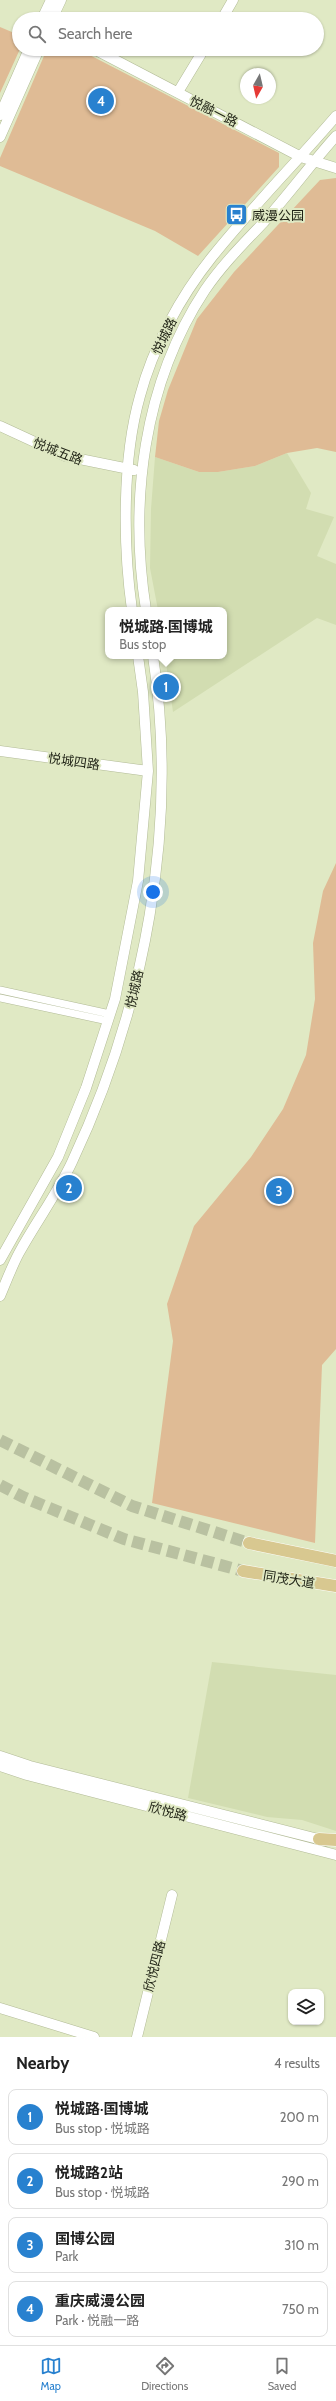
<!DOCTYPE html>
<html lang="en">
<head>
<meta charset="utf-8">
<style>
	:root { --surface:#fff; --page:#f6f6f6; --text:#222; --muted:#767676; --line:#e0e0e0; --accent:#2881cf }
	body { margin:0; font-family:Cabin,"Noto Sans SC",sans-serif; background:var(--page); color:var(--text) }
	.controls { position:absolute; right:12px; bottom:12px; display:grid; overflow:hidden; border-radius:8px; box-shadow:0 1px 3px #0004 }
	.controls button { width:36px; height:36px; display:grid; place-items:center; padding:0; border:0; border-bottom:1px solid var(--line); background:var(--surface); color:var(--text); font:20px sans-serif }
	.compass { position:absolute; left:240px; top:68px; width:36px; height:36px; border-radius:50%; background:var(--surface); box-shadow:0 1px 3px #0004; rotate:188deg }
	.you { position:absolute; left:153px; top:892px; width:14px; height:14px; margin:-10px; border:3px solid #fff; border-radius:50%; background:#1a73e8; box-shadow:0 0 0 6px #1a73e833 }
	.badge { display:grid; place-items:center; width:26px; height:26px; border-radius:50%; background:var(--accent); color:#fff; font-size:13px; font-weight:700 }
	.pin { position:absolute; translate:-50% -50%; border:2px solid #fff; box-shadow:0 1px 4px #0006 }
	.popup { position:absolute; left:105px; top:607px; width:122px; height:52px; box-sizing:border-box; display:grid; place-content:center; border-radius:8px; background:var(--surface); filter:drop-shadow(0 1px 3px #0005); font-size:13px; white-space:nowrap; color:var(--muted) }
	.popup b { font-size:15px; color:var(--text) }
	.popup::after { content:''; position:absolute; left:50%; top:100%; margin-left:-8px; border:8px solid transparent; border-top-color:var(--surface) }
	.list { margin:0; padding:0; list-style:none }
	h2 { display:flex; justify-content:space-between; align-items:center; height:52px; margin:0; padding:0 16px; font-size:17px }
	h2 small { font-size:13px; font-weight:400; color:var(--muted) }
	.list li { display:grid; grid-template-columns:26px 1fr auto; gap:12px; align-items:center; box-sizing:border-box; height:56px; margin:0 8px 8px; padding:0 8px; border:1px solid var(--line); border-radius:8px }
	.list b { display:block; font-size:15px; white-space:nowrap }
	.list p { margin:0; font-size:13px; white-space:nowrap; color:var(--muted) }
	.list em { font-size:13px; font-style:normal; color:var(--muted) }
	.icon { flex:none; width:22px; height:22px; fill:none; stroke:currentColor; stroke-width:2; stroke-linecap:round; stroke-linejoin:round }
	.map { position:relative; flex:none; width:336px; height:2037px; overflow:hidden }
	.search { position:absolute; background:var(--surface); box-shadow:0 1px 3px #0004; left:12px; right:12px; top:12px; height:44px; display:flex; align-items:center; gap:10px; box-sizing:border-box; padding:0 14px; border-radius:22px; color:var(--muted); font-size:15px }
	.sheet { height:308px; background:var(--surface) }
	nav { display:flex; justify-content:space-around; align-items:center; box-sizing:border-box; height:56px; border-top:1px solid var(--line); background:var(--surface); font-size:11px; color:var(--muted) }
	nav a { display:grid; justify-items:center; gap:2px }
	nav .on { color:var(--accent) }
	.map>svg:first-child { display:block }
</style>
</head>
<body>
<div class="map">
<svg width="336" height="2037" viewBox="0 0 336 2037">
	<rect width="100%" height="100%" fill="#e0e9c4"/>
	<path fill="#d2ddb1" d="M287,453L311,493L306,509L334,517L317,556L336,564V625L317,618L173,712L165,656H224V610H158L150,568L151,509L155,457L199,472H218L255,466Z
		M212,1662L336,1675V1831L302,1820L267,1817L188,1798Z"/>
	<path fill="#dfbb95" d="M0,27L19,35L20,49L0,93Z
		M47,49H78L279,153V167L198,256L155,231L0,166V158Z
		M336,178V452L317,448L287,453L255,466L218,472H199L155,457L159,421L168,390L197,319L234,272L320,180Z
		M336,863V1349L322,1365L315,1543L152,1503L173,1341L167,1304L194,1226L251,1157L283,1109L306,1055L315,999L313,943L323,891Z"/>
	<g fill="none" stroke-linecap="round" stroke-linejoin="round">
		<path stroke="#b9c1a1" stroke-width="12" stroke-dasharray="12 6" stroke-linecap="butt" d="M0,1440L132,1506L249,1543
			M0,1485L23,1497L124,1539L243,1571"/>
		<defs>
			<path id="street" d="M0,990L110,1014
				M0,998L108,1021"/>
			<path id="secondary" d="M42,19L51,0
				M52,19L61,0
				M222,19L233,0
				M94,49L301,157L336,168
				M178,92L204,49
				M0,115L29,49
				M0,137L39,49
				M0,426L65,456L134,470
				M132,610C123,545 122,459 140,396C153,347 180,297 212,257C251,208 295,164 336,116
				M146,610C129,501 143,384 205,290C222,265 243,244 264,222C289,194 311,164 336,136
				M0,751L148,771
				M0,1260L58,1157L86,1088L115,999L138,881L148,771L143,692L138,656
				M0,1296C6,1282 12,1266 19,1253C36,1222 57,1194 72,1162C145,1007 179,827 153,656
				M0,1756L30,1766L326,1841
				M0,1766L27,1775L336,1855
				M0,2008L94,2037
				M137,2037L172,1895"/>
			<path id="primary" d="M249,1543L336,1561
				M243,1571L336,1586
				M319,1839L336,1840"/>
		</defs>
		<use href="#street" stroke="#b2bb97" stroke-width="8"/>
		<use href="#secondary" stroke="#b2bb97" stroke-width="11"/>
		<use href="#primary" stroke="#fff" stroke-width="13"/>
		<use href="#street" stroke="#fff" stroke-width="7"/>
		<use href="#secondary" stroke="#fff" stroke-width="10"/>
		<use href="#primary" stroke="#d8c890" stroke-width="12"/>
	</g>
	<defs>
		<symbol id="bus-square" viewBox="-11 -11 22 22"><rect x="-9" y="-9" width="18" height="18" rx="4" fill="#2881cf" stroke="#e0e9c4"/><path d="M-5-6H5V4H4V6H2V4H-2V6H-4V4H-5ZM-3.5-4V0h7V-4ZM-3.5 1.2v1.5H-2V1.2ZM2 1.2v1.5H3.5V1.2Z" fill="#fff"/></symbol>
	</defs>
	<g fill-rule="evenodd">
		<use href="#bus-square" x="224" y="202" width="25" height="25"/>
	</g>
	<g text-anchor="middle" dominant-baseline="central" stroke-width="4" stroke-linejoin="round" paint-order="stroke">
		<g font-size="13" fill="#1f2215" stroke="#e0e9c4">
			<text transform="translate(214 111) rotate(27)">悦融一路</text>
			<text transform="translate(164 336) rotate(-64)">悦城路</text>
			<text transform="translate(58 451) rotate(21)">悦城五路</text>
			<text transform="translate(74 761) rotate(8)">悦城四路</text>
			<text transform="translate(134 989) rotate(-77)">悦城路</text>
			<text transform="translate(289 1579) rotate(9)">同茂大道</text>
			<text transform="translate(168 1811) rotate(15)">欣悦路</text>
			<text transform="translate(154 1966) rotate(-76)">欣悦四路</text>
		</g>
		<g font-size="13" fill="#1f2215" stroke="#e0e9c4" text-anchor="start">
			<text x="252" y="215">威漫公园</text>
		</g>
	</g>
</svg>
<div class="controls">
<button><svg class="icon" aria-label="layers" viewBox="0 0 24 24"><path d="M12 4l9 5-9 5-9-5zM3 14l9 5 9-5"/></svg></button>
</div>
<svg class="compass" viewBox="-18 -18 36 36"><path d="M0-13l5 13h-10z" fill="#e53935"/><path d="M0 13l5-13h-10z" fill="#767676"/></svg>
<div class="you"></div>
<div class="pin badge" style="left:166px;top:687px">1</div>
<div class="popup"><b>悦城路·国博城</b>Bus stop</div>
<div class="pin badge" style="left:69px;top:1188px">2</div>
<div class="pin badge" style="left:279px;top:1191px">3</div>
<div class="pin badge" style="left:101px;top:101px">4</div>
<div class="search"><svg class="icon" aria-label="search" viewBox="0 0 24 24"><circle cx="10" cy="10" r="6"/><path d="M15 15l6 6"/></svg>Search here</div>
</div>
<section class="sheet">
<h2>Nearby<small>4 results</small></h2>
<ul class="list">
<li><span class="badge">1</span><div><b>悦城路·国博城</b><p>Bus stop · 悦城路</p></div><em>200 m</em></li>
<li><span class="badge">2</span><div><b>悦城路2站</b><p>Bus stop · 悦城路</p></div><em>290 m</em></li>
<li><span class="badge">3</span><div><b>国博公园</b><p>Park</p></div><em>310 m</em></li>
<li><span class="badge">4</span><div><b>重庆威漫公园</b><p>Park · 悦融一路</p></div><em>750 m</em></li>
</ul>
</section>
<nav>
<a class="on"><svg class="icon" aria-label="map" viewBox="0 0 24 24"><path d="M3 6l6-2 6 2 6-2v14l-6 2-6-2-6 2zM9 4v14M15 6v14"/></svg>Map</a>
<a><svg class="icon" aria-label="directions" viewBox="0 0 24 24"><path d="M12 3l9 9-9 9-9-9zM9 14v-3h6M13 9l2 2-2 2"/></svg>Directions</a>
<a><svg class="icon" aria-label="saved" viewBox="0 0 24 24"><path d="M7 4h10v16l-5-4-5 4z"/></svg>Saved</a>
</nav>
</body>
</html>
